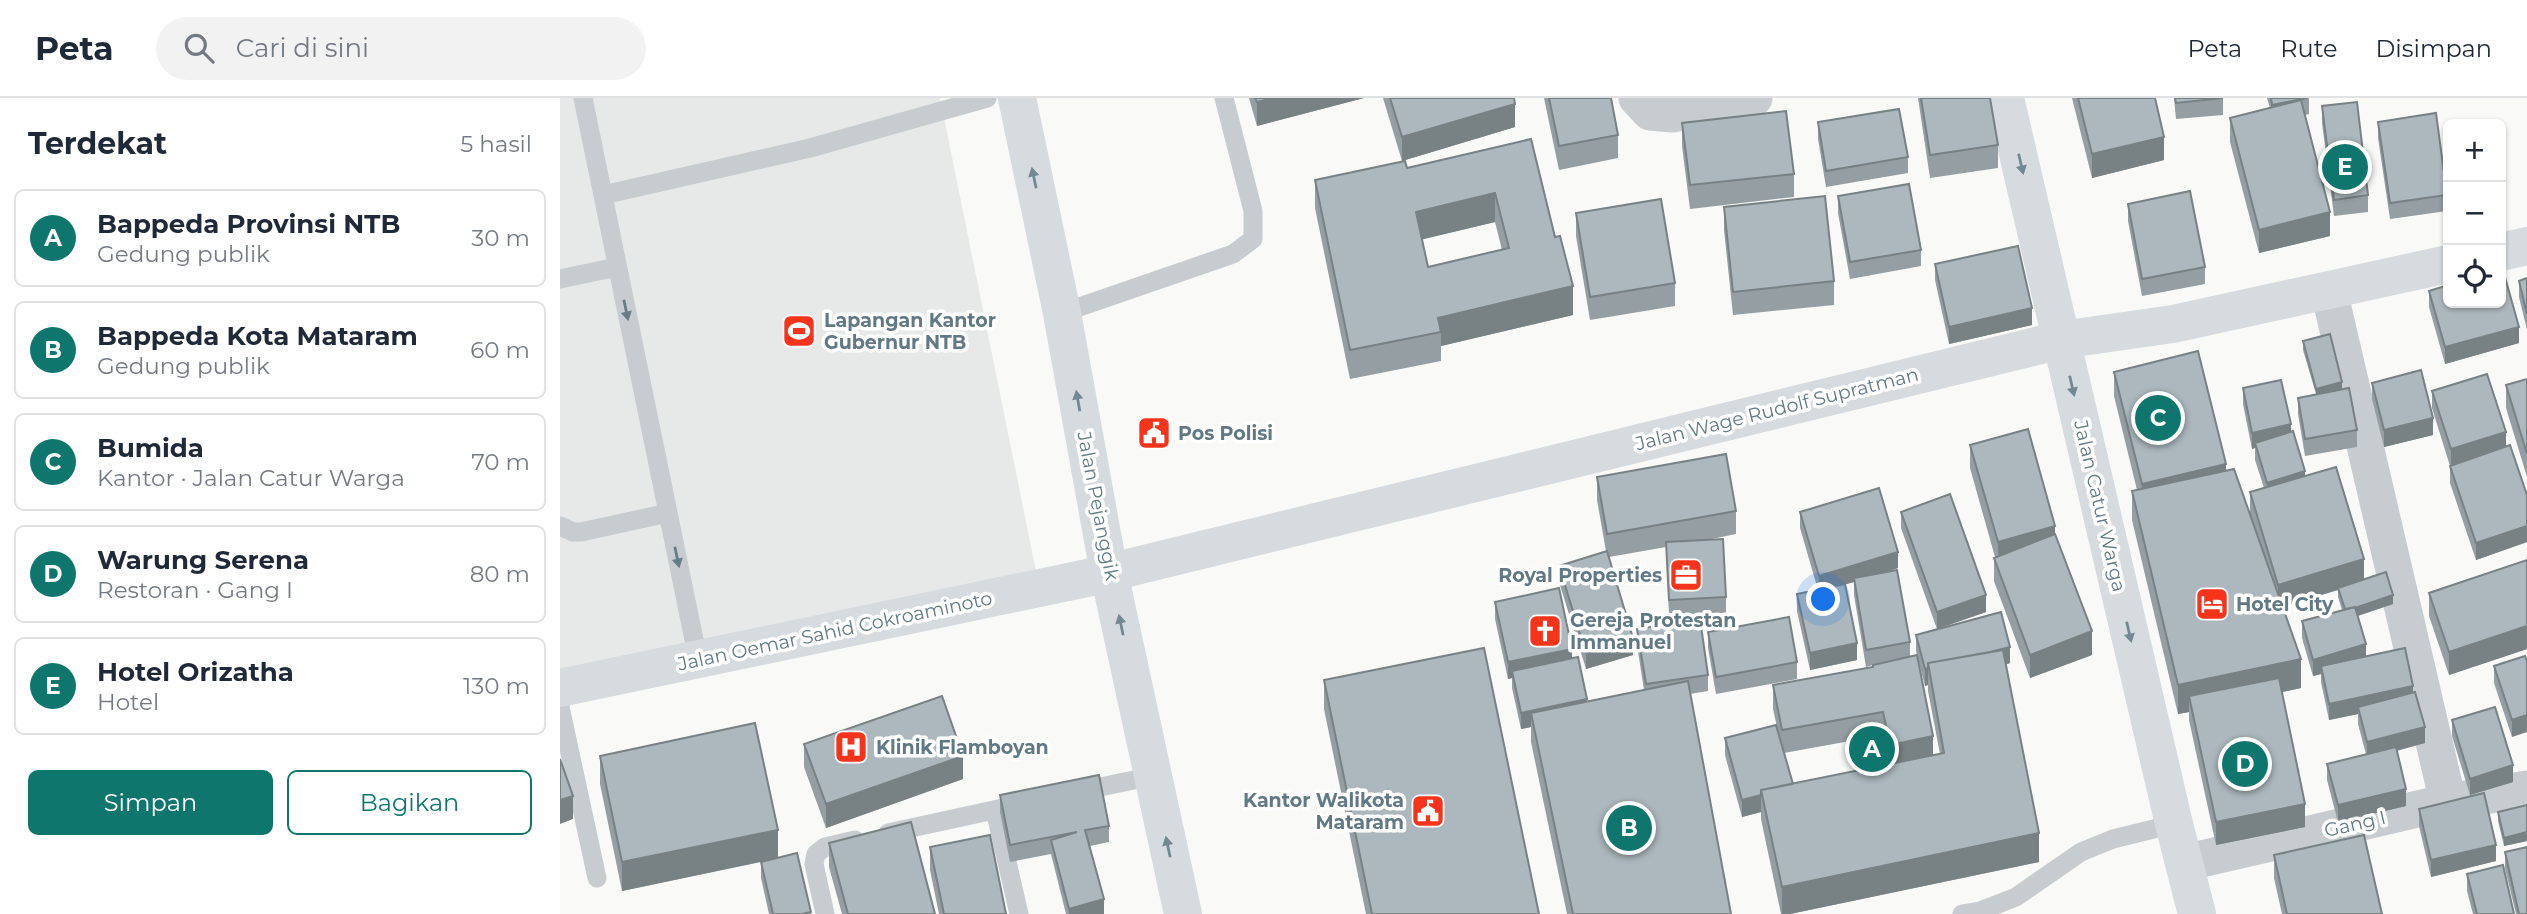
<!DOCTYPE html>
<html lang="id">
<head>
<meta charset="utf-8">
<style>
	:root { --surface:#fff; --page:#f2f2f3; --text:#1f2937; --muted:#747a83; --line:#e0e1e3; --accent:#0f766e }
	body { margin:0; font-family:Montserrat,sans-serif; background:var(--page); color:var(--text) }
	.controls { position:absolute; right:21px; top:21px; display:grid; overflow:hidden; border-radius:10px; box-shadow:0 2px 5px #0004 }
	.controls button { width:63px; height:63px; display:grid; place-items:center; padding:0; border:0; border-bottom:2px solid var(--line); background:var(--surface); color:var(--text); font:35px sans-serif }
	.you { position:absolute; left:1264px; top:502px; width:24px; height:24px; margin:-18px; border:5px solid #fff; border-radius:50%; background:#1a73e8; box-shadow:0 0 0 10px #1a73e833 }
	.badge { display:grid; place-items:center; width:46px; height:46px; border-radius:50%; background:var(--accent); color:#fff; font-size:23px; font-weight:700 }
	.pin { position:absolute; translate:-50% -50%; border:4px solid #fff; box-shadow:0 2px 7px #0006 }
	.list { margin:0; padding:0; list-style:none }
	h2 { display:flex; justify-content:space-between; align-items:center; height:91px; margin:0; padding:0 28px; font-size:30px }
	h2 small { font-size:23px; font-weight:400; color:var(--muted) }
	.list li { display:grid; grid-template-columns:46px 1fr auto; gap:21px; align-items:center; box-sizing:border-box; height:98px; margin:0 14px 14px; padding:0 14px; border:2px solid var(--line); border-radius:10px }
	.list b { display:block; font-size:26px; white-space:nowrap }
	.list p { margin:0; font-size:23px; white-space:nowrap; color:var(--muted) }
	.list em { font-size:23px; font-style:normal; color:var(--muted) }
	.actions { display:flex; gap:14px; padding:21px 28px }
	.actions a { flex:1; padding:16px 0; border:2px solid var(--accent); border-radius:10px; text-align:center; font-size:24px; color:var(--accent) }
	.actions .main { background:var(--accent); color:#fff }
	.icon { flex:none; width:38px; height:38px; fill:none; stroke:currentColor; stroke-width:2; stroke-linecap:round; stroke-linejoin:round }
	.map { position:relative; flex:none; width:1967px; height:816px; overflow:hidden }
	header { display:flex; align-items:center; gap:42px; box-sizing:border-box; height:98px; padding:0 35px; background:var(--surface); border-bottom:2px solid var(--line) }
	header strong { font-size:33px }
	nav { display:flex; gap:38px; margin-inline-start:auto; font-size:24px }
	.search { width:490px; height:63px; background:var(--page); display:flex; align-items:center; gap:18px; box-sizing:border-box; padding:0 24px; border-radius:38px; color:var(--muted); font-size:26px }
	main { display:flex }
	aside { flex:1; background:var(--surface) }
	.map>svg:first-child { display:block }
</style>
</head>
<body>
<header>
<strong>Peta</strong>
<div class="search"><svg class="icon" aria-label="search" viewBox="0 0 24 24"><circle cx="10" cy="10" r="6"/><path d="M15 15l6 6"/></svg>Cari di sini</div>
<nav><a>Peta</a><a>Rute</a><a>Disimpan</a></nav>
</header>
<main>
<aside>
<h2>Terdekat<small>5 hasil</small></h2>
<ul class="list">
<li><span class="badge">A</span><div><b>Bappeda Provinsi NTB</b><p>Gedung publik</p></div><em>30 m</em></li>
<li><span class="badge">B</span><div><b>Bappeda Kota Mataram</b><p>Gedung publik</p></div><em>60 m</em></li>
<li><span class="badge">C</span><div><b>Bumida</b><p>Kantor · Jalan Catur Warga</p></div><em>70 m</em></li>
<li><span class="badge">D</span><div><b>Warung Serena</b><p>Restoran · Gang I</p></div><em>80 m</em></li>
<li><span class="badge">E</span><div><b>Hotel Orizatha</b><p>Hotel</p></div><em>130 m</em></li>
</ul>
<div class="actions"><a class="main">Simpan</a><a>Bagikan</a></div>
</aside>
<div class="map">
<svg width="1967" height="816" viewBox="0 0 1967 816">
	<rect width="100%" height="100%" fill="#f9f9f7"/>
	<path fill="#e7e9e8" d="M0,0H380L477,478L0,572Z"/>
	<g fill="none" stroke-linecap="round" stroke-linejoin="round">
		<path stroke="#c6cccf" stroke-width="19" d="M23,0L138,561
			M43,97L250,50L427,0
			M0,181L57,169
			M502,215L673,156L693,141V113L664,0
			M0,428L13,434H21L108,415
			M0,609L37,780
			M516,694L593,678
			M435,712L459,816
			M328,735L466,705
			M265,816L254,766L256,756L265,749L295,742
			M1402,816L1420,813L1456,799L1521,754L1553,741L1614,726"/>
		<path stroke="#c6cccf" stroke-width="37" d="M1077,0L1090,14L1112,16L1194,0
			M1769,193L1888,704
			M1624,765L1888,704L1967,691"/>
		<path stroke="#d5dbdf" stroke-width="38" d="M1445,0L1614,726L1637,816
			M1941,154L1967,148
			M0,590L527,480L1501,242L1613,226L1888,166"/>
		<path stroke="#d5dbdf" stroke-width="38" d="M457,0L502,215L549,475L623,816"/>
	</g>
	<path fill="#949ea3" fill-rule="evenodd" d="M689,0H804L697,28Z
		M823,0H954L955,29L842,63Z
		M984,0H1051L1058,37V60L999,72Z
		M1358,0H1430L1438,47V70L1370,80Z
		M1512,0H1595L1604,62L1532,80Z
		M1614,0H1663V17L1616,21Z
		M1707,0H1749V16L1745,17L1770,138L1699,155L1670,44V20L1710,10Z
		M1762,8L1808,97V114L1774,118L1762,25Z
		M1258,24L1348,59V75L1266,89L1258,41Z
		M1818,24L1887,97V113L1830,121L1818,40Z
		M1122,25L1234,76V99L1130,111L1122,48Z
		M971,41L1013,217L881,248V263L790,281L755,110V82L847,70ZM935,124L942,152L868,169L862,141Z
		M1278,98L1361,152V168L1290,181L1278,115Z
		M1568,106L1645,169V186L1582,198L1568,123Z
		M1164,109L1274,183V207L1173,217L1164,132Z
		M1016,115L1115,185V208L1030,222L1016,138Z
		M1375,166L1472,227L1389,246L1375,182Z
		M1967,180V232L1959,199V183Z
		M1869,193L1959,245L1885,266L1869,209Z
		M1743,243L1782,291L1797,332V349L1745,358L1738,316V300L1756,296L1743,252Z
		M1554,274L1666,372L1690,417V394L1704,390L1695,362V350L1692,351L1683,306V290L1731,334L1745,378L1804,482L1833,506L1798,518L1806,558L1853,595L1865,645L1837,653L1846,708L1778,724L1767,682V666L1806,656L1798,626V616L1769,622L1761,584V576L1753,578L1742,540V523L1782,512L1778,499V492L1722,509L1741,590L1722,594L1745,729L1656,747L1629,622V614L1618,616L1572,422V393L1577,392L1554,298Z
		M1967,281V379L1946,310V287Z
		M1812,285L1873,337L1824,349L1812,301Z
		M1872,293L1946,349L1967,397V444L1916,462L1890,385V368L1872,310Z
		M1410,347L1495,437L1532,557L1470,580L1434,483V460L1435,459L1410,370Z
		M1037,379L1176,413V436L1147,442L1166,499V515L1109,518L1106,449L1049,459L1073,557L1026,571L999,484V468L1046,453L1037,402Z
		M1240,414L1338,470L1322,475L1350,544V559L1373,657L1380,656L1368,593V587L1365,588L1356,553V537L1377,531L1341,430V414L1426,514L1377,531L1450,565L1445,567L1479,764L1230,816H1221L1201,721V714L1182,719L1165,657V640L1217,629L1213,611V587L1313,569V567L1306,569L1294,497V484L1285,486L1297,562L1250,572L1237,513V496L1258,492L1240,430ZM1323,637L1329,666L1233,686L1224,655Z
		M1967,462V551L1889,577L1869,518V495Z
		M935,504L1012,560L1027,603L1084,592L1077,547V531L1148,577V593L1130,596L1171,816H1007L971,644V629L961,631L952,590V580L948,581L935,521Z
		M1148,534L1237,564V581L1156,596L1148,550Z
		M1965,558L1952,639L1934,585V568Z
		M764,582L979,816H806L764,611Z
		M1892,622L1953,684L1910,697L1892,638Z
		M244,646L403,681L266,730L244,669Z
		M40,658L218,760L251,816H209L201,780V764L62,793L40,686Z
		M440,697L549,728V744L530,748L544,816H506L491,756L450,764L440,714Z
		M1967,707V743L1944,748L1938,723V714Z
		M1859,711L1936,763L1871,779L1859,728Z
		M269,745L375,816H282L269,769Z
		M370,749L446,816H379L370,772Z
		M1945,754L1967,816H1956L1945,770Z
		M1714,757L1822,816H1722L1714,780Z
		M1907,776L1954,816H1913L1907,793Z"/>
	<path fill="#788184" d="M713,0H804L697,28V4Z
		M955,6V29L842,63V39Z
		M1604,39V62L1532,80V56Z
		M935,95V124L856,143V114Z
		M1770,114V138L1699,155V132Z
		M1013,188V217L881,248V234L878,220Z
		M1472,210V227L1389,246V229Z
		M1959,229V245L1885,266V249Z
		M1782,284V292L1756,299V291Z
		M1873,320V337L1824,349V332Z
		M1731,326V343L1695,345V350L1692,351V335Z
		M1946,334V351L1891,368V351Z
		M1666,366V389L1582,409V386Z
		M1745,373V390L1707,401V385Z
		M1495,428V452L1438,467V444Z
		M1967,428V444L1916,462V445Z
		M1338,454V470L1294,484V480V484L1259,494V478Z
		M1804,461V484L1718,510V487Z
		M1426,497V514L1377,531V514Z
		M1833,497V506L1785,522V513Z
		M1967,528V551L1889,577V554Z
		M1532,533V557L1470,580V557Z
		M1073,540V557L1026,571V555Z
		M1297,545V562L1250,572V555Z
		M1806,546V563L1761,568V576L1753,578V562Z
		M1450,549V565L1372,586L1369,570Z
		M1012,551V567L952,573V580L948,581V564Z
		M1741,561V590L1632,613L1629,598V614L1618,616V587Z
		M1368,570V587L1365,588V571Z
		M1853,588V605L1798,609V616L1769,622V606Z
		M1027,601V617L971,615V629L961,631V615Z
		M1967,617V634L1952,639V622Z
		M1865,629V645L1807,660V644Z
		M1373,638V661L1330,670V647Z
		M403,658V681L266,730V706Z
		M1953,667V684L1910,697V681Z
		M1846,691V708L1778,724V707Z
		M1201,697V714L1182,719V702Z
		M13,698V721L0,726V702Z
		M1745,706V729L1656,747V724Z
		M218,732V760L62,793V764Z
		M1967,734V743L1944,748V740Z
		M1479,735V764L1230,816H1222V789Z
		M1936,747V763L1871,779V762Z
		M544,801V816H509V811Z"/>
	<path fill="#acb8bd" stroke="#788184" stroke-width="2" fill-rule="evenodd" d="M695,0H713L697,4Z
		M830,0H954L955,6L842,39Z
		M989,0H1051L1058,37L999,48Z
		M1361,0H1430L1438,47L1370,57Z
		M1518,0H1595L1604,39L1532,56Z
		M1615,0H1663L1616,5Z
		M1711,0H1747L1712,7Z
		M1741,2L1770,114L1699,132L1670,20Z
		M1797,4L1808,97L1774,102L1762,8Z
		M1339,11L1348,59L1266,73L1258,24Z
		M1226,13L1234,76L1130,87L1122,25Z
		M1876,15L1887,97L1830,105L1818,24Z
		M971,41L995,139L1000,138L1013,188L878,220L881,234L790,252L755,82L845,63L847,70ZM935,95L949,150L868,169L856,114Z
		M1349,86L1361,152L1290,164L1278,98Z
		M1630,93L1645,169L1582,181L1568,106Z
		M1265,98L1274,183L1173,194L1164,109Z
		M1101,101L1115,185L1030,199L1016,115Z
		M1458,148L1472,210L1389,229L1375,166Z
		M1941,172H1943L1959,229L1885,249L1869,193L1888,187V205H1941Z
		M1967,180V216L1959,183Z
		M1770,236L1782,284L1756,291L1743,243Z
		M1638,253L1666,366L1582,386L1554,274Z
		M1861,272L1873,320L1824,332L1812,285Z
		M1927,276L1946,334L1891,351L1872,293Z
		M1967,281V356L1946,287Z
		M1721,282L1731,326L1692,335L1683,290Z
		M1789,290L1797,332L1745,341L1738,300Z
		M1468,331L1495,428L1438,444L1410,347Z
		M1733,333L1745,373L1707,385L1695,345Z
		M1950,347L1967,397V428L1916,445L1890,368Z
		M1166,356L1176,413L1047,436L1037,379Z
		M1776,369L1804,461L1718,487L1690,394Z
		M1674,371L1741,561L1618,587L1572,393Z
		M1319,390L1338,454L1259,478L1240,414Z
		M1390,396L1426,497L1377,514L1341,414Z
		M1495,436L1532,533L1470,557L1434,460Z
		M1163,441L1166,499L1109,502L1106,444Z
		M1047,453L1073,540L1026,555L999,468Z
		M1967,462V528L1889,554L1869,495Z
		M1337,472L1350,544L1306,552L1294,480Z
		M1826,474L1833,497L1795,510V509L1785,511L1778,490Z
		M1285,486L1297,545L1250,555L1237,496Z
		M999,490L1012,551L948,564L935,504Z
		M1795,509L1806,546L1753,562L1742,523Z
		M1441,514L1450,549L1430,554L1368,565V570L1365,571L1356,537Z
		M1229,519L1237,564L1156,579L1148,534Z
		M1140,521L1148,577L1086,586L1077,531Z
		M924,550L979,816H812L764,582Z
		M1845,550L1853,588L1769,606L1761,568Z
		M1443,552L1479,735L1222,789L1201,692L1384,655L1368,565Z
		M1357,557L1373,638L1330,647L1323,614L1222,632L1213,587L1313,569V567Z
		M1965,558L1967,563V617L1952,622L1934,568Z
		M1018,559L1027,601L961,615L952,573Z
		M1719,580L1745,706L1656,724L1629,598Z
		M1128,583L1171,816H1013L971,615Z
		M1855,594L1865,629L1807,644L1798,609Z
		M382,598L403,658L266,706L244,646Z
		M1935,609L1953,667L1910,681L1892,622Z
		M195,625L218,732L62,764L40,658Z
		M1216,627L1233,686L1201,692V697L1182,702L1165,640Z
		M1836,649L1846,691L1778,707L1767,666Z
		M0,661L13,698L0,702Z
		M539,677L549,728L525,732L544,801L509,811L491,742L517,734L450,747L440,697Z
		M1924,695L1936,747L1871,762L1859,711Z
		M1967,707V734L1944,740L1938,714Z
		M351,724L375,816H288L269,745Z
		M430,737L446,816H384L370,749Z
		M1804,737L1822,816H1727L1714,757Z
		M1967,749V816H1959L1945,754Z
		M237,755L251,814L242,816H213L201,764Z
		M1943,767L1954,816H1917L1907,776Z"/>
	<defs><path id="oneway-solid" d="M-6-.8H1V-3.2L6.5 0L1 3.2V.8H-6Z" transform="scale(1.75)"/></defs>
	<g fill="#728892">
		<use href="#oneway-solid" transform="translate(1461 66) rotate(77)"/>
		<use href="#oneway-solid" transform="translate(474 80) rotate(-102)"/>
		<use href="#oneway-solid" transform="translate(1512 288) rotate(77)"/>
		<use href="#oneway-solid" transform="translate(518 303) rotate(-100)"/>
		<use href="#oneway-solid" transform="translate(561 527) rotate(-102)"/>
		<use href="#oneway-solid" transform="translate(1569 534) rotate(77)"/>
		<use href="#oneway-solid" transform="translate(608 749) rotate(-102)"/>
	</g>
	<g fill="#667d89">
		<use href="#oneway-solid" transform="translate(66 212) rotate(78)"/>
		<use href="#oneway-solid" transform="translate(117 459) rotate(78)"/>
	</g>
	<defs>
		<symbol id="stadium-square" viewBox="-11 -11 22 22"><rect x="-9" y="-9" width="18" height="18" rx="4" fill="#f5341b" stroke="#fff"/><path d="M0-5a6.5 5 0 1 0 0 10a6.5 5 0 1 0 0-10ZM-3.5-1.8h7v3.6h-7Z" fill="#fff"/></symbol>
		<symbol id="civic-square" viewBox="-11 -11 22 22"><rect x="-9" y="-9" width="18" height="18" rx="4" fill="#f5341b" stroke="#fff"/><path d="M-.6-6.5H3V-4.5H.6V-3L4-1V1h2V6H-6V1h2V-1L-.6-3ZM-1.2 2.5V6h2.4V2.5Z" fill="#fff"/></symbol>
		<symbol id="office-square" viewBox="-11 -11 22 22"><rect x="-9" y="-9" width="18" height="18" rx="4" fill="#f5341b" stroke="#fff"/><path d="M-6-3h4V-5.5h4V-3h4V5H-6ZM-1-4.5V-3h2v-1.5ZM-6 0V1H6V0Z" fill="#fff"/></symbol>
		<symbol id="hotel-square" viewBox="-11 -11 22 22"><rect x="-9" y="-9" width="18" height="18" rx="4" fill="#f5341b" stroke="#fff"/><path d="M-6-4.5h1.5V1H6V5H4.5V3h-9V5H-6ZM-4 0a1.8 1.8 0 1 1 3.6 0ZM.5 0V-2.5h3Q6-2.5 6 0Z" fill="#fff"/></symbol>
		<symbol id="church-square" viewBox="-11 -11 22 22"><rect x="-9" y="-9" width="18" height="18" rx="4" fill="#f5341b" stroke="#fff"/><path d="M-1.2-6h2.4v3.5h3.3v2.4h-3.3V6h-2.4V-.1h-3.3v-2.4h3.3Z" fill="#fff"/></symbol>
		<symbol id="hospital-square" viewBox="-11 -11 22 22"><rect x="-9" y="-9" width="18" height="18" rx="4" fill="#f5341b" stroke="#fff"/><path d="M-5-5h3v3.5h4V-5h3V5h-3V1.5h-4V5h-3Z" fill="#fff"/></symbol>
	</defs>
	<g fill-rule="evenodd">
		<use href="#stadium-square" x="220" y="214" width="38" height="38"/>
		<use href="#civic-square" x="575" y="316" width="38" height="38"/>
		<use href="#office-square" x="1107" y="458" width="38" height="38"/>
		<use href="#hotel-square" x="1633" y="487" width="38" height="38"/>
		<use href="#church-square" x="966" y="514" width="38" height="38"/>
		<use href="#hospital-square" x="272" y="630" width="38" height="38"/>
		<use href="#civic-square" x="849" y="694" width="38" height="38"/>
	</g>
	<g text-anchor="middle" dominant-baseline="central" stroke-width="7" stroke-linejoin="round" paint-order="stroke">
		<g font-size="19" font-weight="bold" fill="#617985" stroke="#fff" text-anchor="start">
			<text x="264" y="222">Lapangan Kantor<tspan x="264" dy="22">Gubernur NTB</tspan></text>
			<text x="618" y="335">Pos Polisi</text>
			<text x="1102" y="477" text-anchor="end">Royal Properties</text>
			<text x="1676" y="506">Hotel City</text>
			<text x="1010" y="522">Gereja Protestan<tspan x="1010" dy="22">Immanuel</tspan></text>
			<text x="316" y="649">Klinik Flamboyan</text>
			<text x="844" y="702" text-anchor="end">Kantor Walikota<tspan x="844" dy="22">Mataram</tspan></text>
		</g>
		<g font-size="19" fill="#617985" stroke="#fff">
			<text transform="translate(1217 311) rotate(-14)">Jalan Wage Rudolf Supratman</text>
			<text transform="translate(538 408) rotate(79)">Jalan Pejanggik</text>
			<text transform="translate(1540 408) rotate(77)">Jalan Catur Warga</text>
			<text transform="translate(275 533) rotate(-12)">Jalan Oemar Sahid Cokroaminoto</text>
			<text transform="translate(1795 726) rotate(-13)">Gang I</text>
		</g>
	</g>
</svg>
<div class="controls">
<button>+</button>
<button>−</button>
<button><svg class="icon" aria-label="locate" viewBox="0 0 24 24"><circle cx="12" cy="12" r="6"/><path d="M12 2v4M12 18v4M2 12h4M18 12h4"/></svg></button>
</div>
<div class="you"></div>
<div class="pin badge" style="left:1312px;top:651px">A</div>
<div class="pin badge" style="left:1069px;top:730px">B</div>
<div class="pin badge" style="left:1598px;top:320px">C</div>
<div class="pin badge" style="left:1685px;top:666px">D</div>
<div class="pin badge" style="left:1785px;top:69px">E</div>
</div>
</main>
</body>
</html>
